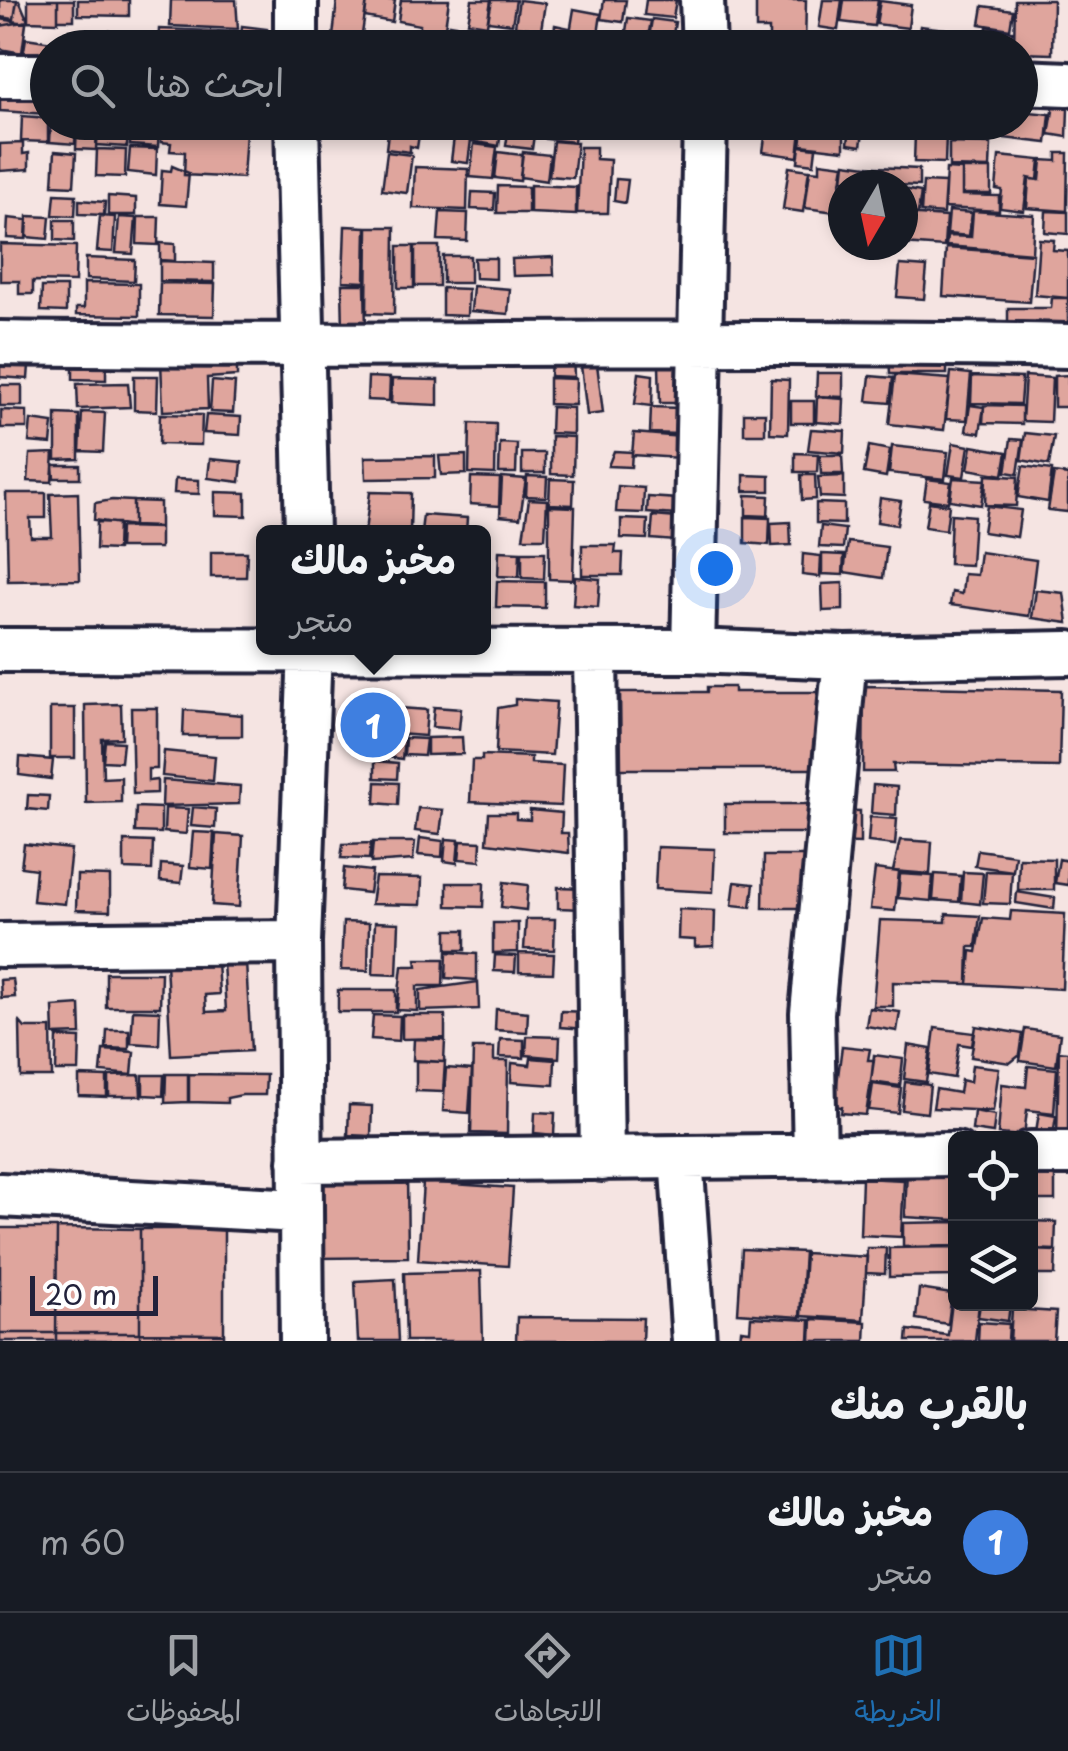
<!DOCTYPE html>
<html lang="ar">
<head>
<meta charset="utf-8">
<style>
	:root { --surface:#171b24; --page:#242831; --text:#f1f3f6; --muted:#9ea1a6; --line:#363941; --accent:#1f6fb2 }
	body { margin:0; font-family:"Playpen Sans","Playpen Sans Arabic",sans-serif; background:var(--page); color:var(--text); direction:rtl }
	.controls { position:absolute; right:30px; bottom:30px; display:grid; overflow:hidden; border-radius:15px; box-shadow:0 5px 15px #0003 }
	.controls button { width:90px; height:90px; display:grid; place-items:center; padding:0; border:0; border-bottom:2px solid var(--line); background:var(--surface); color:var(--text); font:50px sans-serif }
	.compass { position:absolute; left:828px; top:170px; width:90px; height:90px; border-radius:50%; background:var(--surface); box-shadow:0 5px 15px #0003; rotate:189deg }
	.scale { position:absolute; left:30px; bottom:25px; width:128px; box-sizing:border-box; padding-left:10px; border:5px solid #22223b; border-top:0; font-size:28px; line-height:35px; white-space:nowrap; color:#22223b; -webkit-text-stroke:8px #fff; paint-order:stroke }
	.you { position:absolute; left:715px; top:568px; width:35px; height:35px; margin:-25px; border:8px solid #fff; border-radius:50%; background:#1a73e8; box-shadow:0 0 0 15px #1a73e833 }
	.badge { display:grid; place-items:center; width:65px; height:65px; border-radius:50%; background:var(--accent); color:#fff; font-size:32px; font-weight:700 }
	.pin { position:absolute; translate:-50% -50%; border:5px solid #fff; box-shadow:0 2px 10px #0006 }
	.popup { position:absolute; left:256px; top:525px; width:235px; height:130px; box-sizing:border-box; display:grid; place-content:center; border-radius:15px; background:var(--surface); filter:drop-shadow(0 2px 8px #0005); font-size:32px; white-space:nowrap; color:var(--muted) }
	.popup b { font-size:38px; color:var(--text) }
	.popup::after { content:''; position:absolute; left:50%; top:100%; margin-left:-20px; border:20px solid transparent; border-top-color:var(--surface) }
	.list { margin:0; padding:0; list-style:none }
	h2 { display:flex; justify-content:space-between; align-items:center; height:130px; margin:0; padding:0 40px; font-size:42px }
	h2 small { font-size:32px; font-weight:400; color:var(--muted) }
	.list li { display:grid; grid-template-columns:65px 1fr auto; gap:30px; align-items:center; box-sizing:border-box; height:140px; padding:0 40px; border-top:2px solid var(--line) }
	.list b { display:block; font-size:38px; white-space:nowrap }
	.list p { margin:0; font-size:32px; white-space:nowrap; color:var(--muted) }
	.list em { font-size:32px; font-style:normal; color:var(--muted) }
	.icon { flex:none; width:55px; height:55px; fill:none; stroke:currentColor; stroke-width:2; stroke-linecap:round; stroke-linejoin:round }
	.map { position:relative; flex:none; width:1068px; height:1341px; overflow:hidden; direction:ltr }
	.search { position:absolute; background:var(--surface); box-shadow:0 5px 15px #0003; left:30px; right:30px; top:30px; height:110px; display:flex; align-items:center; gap:25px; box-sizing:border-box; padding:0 35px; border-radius:55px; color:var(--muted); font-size:38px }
	.sheet { height:270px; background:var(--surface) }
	nav { display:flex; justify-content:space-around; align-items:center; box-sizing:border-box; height:140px; border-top:2px solid var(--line); background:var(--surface); font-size:28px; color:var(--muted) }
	nav a { display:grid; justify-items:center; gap:5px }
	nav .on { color:var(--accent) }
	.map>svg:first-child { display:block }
</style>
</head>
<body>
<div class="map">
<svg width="1068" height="1341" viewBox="0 0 1068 1341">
	<rect width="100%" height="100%" fill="#f5e4e2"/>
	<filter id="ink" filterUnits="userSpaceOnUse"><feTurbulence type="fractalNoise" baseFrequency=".01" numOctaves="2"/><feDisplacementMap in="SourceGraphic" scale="20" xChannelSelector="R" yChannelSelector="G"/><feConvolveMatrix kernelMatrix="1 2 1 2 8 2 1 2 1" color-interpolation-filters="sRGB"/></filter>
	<g filter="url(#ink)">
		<path fill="#dfa59d" stroke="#22223b" stroke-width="2.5" d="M0,0H19L28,21L0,26Z
			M0,0H17L14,19L0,17Z
			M28,0H58V22L28,21Z
			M58,0H74V20H58Z
			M78,0H129V16L78,15Z
			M171,0H236L238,29L170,26Z
			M337,0H367L360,48L332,46Z
			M367,0H395L392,22L365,17Z
			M401,0H449L442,48H416L420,25L398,21Z
			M472,0H491L487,25L468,22Z
			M492,0H516L512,24L488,21Z
			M519,0L545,3L541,30L515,26Z
			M604,0H626L623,22L601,19Z
			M646,0H676L673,18L644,15Z
			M734,0H806L805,48H769V29H756V3Z
			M823,0H842L838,30L819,27Z
			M844,0H878L874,26L841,22Z
			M1015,0H1053L1052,54L1020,53V48H1014Z
			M880,1L911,5L908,28L876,24Z
			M983,6L1013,10L1010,29L980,24Z
			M574,9L601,14L596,48L568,45Z
			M628,18L651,21L646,48L624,45Z
			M0,19L26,23L22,53L0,49Z
			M652,19L675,22L671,47L648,44Z
			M450,24L485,30L482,48H446Z
			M555,25L569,28L565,48H552Z
			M242,26L267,29L265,48H240Z
			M920,26L946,29L943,48L917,45Z
			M515,27L545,32L542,48L512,47Z
			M987,27L1012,31L1009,47L984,44Z
			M159,29L237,32V48H158Z
			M110,31L138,36L136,48H108Z
			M26,38L65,44L48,48V74L0,68V52L23,56Z
			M0,87L48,90V114L0,111Z
			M1054,105L1068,108L1067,137L1049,134Z
			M1020,111L1050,114L1047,143L995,137L997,122H1020Z
			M22,116L48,118V142L21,141Z
			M51,122H76L75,144L50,142Z
			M77,122H97L96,150L76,149Z
			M98,122H128L127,147L97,145Z
			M131,122H159L158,147L130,145Z
			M162,122H259V132H246L243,178L184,175L185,152L170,151L171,143L161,142Z
			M475,122H502L499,146L472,141Z
			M547,122H576L574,142L546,139Z
			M767,122H802L798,157L763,152Z
			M804,122H844V150L801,145Z
			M877,122H911L909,138L875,133Z
			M948,122H987L986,130L977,129L976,136L947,132Z
			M389,124L420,128L417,148L410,146V152L386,149Z
			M509,125L535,128L532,149L506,146Z
			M850,125L864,126L861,146L848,144Z
			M915,134H946L945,163L914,162Z
			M454,137L471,140L468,163L451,161Z
			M553,141L577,143L573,178L549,176Z
			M23,143V154L29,153V169L0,171V144Z
			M949,143L991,144L990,168L949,167Z
			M474,144L497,147L493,179L470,177Z
			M800,146L816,148L814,164L798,162Z
			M580,147H596V159L610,160L608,213H577Z
			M130,148L157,149L156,175L128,172Z
			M97,149L126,150L125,177L96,176Z
			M55,151L76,153L74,186L53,185Z
			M387,152L412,155L407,193L382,190Z
			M498,152L522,155L520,181L495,178Z
			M523,152L550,155L547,181L520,177Z
			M1057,153H1068L1067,211L1027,208L1029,179L1040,180L1042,160L1057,161Z
			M999,156L1040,160L1038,180L1028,178L1024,211L1000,208L1002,190L996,189Z
			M820,162L844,165L836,212L805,208L810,170L820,171Z
			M845,163L875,167L873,185L843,180Z
			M172,166L189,173L186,206L160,204L162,170L171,171Z
			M415,167L468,169L467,210L413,208Z
			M789,167L809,170L803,212L783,209Z
			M876,167L919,169V186L876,184Z
			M946,169L962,170V195L999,196V211L944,208Z
			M962,169H991V194H962Z
			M616,179L628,180L625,203L614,201Z
			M923,182L945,183L943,214L921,212Z
			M530,185L576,187V215L530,213Z
			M498,186L528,187V213H497Z
			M903,189L921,192L918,214L903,212Z
			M472,192L495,193L494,210L471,209Z
			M55,194L76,195L75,216L53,215Z
			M108,196L136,198V215H108Z
			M79,200L105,202L104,215L79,214Z
			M949,211L972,213L969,236L947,234Z
			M973,211L1034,215L1032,253L946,246L947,236L971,237Z
			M1046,211L1068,212V234L1045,232Z
			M440,212L468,213L467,241L438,240Z
			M905,214L946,217L944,247L903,244Z
			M28,216L50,217L48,239L27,237Z
			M100,216L115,217L113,252L97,251Z
			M119,217L136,218L133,254L116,253Z
			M138,217H159L158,245L137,244Z
			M8,218L27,220L26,239L7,238Z
			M55,220H74V241L55,240Z
			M345,226L366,227L365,282L343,281Z
			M368,227H395L394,314L367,313Z
			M1039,239L1054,240L1053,250L1068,251V298L1035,295Z
			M160,243L175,244V261L160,260Z
			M0,244L76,246L75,282L33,281V294H19V281H0Z
			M398,246H414V288H398Z
			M415,246H439V286H415Z
			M946,248L1033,254L1029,302L943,296Z
			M443,256H470V283H443Z
			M553,257L554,275L513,276L512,259Z
			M86,258L135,260L134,281L86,279Z
			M474,258H496V279L475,278Z
			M160,261L214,263V282L160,281Z
			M900,265L927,267L924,299L897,297Z
			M84,283L139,284V316L76,315V308H84Z
			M160,283L215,284L214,316L159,315Z
			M342,284H365L366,330L343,331Z
			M473,286L510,289L508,314L471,311Z
			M42,287H66V312L41,311Z
			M442,288L468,289L467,316L442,315Z
			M1052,298H1068V330H1008V308H1051Z
			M0,348L30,351L28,379L0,377Z
			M889,353H947V374H890Z
			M573,354L574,377L550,376L551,362Z
			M237,358V376L207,378L208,409L163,411L161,361Z
			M73,362H106V380L73,379Z
			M597,364L603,413L587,415L581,366Z
			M659,365H676V403H660Z
			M951,372L971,374L967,420L946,419Z
			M639,373L653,375L652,406L635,404Z
			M817,373H843V397L816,396Z
			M895,375L950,379L944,430L889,424Z
			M1068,375V407H1054V376Z
			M134,376H158L157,411L134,410Z
			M870,376L893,378L890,403L867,401Z
			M972,376L1022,378L1020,404L971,403Z
			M1025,376L1052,378L1050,422L1022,421Z
			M368,377L390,378L389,401L367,400Z
			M549,378L576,379L575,405L549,404Z
			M392,379L438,380V405L391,403Z
			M771,379L789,380L788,434L770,433Z
			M212,381L235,383L233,413L210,412Z
			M128,383L130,407L78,409L77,384Z
			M0,385H22V406H0Z
			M817,397L844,399L843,424L816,422Z
			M791,401H814V423H791Z
			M970,405L984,407L980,433L966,431Z
			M984,405L1022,406V424L983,423Z
			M551,407L573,408V434L550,433Z
			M651,407L679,408L678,434L650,433Z
			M1,410L27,411V428H1Z
			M82,412L105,413L103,452L80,451Z
			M744,413H765V434H744Z
			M56,414L79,415V459L56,460Z
			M160,414L202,415L201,445L159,444Z
			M206,415L241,417L240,435L204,433Z
			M31,420L53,423L51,444L29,442Z
			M470,423L496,424L495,474L469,473Z
			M811,429L845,431L844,453L808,450Z
			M634,433L682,437L680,458L632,455Z
			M1025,433L1054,436L1049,465L1021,460Z
			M551,436L574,437L573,475L551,474Z
			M1011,439L1023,440L1018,474L1006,472Z
			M500,443L517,444L516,473H499Z
			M953,443L969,446L964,477L948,475Z
			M869,446L890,450L886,477L864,473Z
			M892,446L948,452L945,479L889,473Z
			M972,446L1007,452L1003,475L968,469Z
			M614,451L632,452L631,467L608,466Z
			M54,453L52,482L28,481L30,454Z
			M522,453H545V473H522Z
			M795,453L818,454L817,472H795Z
			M466,455V474L441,475L439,456Z
			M820,455H842L843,474H821Z
			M435,456V478L366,479L365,457Z
			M210,459L242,462L240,482L208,478Z
			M53,465H80V478H54Z
			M1023,466L1052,470L1048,502L1018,497Z
			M1054,473L1068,475V512L1048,510Z
			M744,475L770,476V491H744Z
			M801,475H815L816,499L802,500Z
			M986,475L1018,477L1016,506L985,505Z
			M527,476L547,477L546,497L526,496Z
			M844,476V498L820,497L818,477Z
			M471,477L500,478L499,506L470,504Z
			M502,477L526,479L520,518L500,516Z
			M953,478L985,480L981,505L950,500Z
			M175,479L199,480V494L174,493Z
			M550,479L574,480L573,505L549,504Z
			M927,479L951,482L948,502L924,499Z
			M618,486L644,488L643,513L616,512Z
			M215,492L246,493V516L215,515Z
			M370,492L411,493L410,532H365Z
			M6,493H46V518H30L31,537H52L50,494L78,493L80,580L8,581Z
			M746,495L769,496L768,516L746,515Z
			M648,497L678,499L677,515L647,513Z
			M880,498L901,501L897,525L877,522Z
			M529,499L547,500L545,538H523Z
			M112,500L133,501V526L94,520L95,503Z
			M133,501L160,502V527L133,526Z
			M929,502L949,505L946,530L925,527Z
			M816,503L844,504V524L816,523Z
			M549,506L575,507L573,580L549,579Z
			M987,506L1021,510L1017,537L983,532Z
			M951,514L974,516L971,565L949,564Z
			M423,515L467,518L466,532H421Z
			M653,516L678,518L676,541L651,539Z
			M745,517L770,518L769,545L745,543Z
			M621,519L648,520L647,539L621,538Z
			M97,522L118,523L117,550L96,549Z
			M790,522L791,545L772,546L771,523Z
			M821,526L845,529L843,548L819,547Z
			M120,527L160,528V548H119Z
			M848,542L887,547L883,578L844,572Z
			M582,545H616L615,553H623L622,575H582Z
			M499,551L520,552L519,577L498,576Z
			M211,552H247L246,577H211Z
			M522,552H545L544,579L522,578Z
			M980,552L1036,560L1029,616L950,605L952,592L962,594L964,574L977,575Z
			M803,554L821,556L820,577L802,575Z
			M822,554L844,555L843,575L822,574Z
			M575,577L600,579L598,607L573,605Z
			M497,581L545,582V608L496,607Z
			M843,583V610L823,611L822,584Z
			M1036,590L1064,593L1068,623L1032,618Z
			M864,686L1061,690L1059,767L893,764L894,772H863Z
			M707,687H734V692H818L817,769H621L620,692H707Z
			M515,699L556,702L552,755L496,752L498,708L515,705Z
			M121,704L122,738L102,739L103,778L121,777V802L86,803L85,705Z
			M434,707L461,709L459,729L432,727Z
			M50,708H75V758H50Z
			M131,708H157V769H148V781L157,780V793L133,794Z
			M400,708L427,710L425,736L398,734Z
			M184,710L242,715V736H183Z
			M373,734L404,737L402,759L372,755Z
			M462,737L463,754L427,755V738Z
			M405,738L426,739L424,756L404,755Z
			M105,741L123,742L121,762L103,761Z
			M164,751L215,756L213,781L162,776Z
			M482,755L531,757V763L563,765L561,806L470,802L472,760H482Z
			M20,757L53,760L51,779L19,775Z
			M375,761L398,763L397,779L375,778Z
			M163,780L240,786L239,804L162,806Z
			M376,782L399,783L398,805L375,803Z
			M873,785L897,787L896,815L871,813Z
			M28,795L49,796L48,811L27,809Z
			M725,804H816V833H725Z
			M136,807L161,808V833L135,832Z
			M193,807L216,809L215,828L191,826Z
			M165,808L188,809L186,834L164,832Z
			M418,808L443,810L440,834L415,831Z
			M530,810L562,813L561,833H568L569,853L487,843L489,813H516V819L530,820Z
			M835,810L860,811V843L834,842Z
			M870,817L897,819L895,845L868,842Z
			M193,832L214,833L212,869L190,867Z
			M216,834L243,836L239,907L212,905Z
			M420,838L443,841L442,857L418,855Z
			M446,839L459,840L457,863L444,861Z
			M900,840L932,842L930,874L893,871Z
			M124,841L153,842L152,870L124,869Z
			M461,841L481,842L480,861L459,859Z
			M373,842H415L413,860L371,863Z
			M371,843L369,859L341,858L343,844Z
			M24,844L71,849L65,904L33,901L36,869L21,867Z
			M657,847L715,849L713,892L655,889Z
			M978,850L1015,855L1013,871L975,866Z
			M764,856H815V908H763Z
			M1019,858L1054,859V890H1018Z
			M1059,859L1068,861V885L1055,883Z
			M161,864L183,866L181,883L160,881Z
			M344,868L372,871L369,893L342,890Z
			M875,869L899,872L895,911L870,909Z
			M986,871L1012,872L1010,904L983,903Z
			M963,872L983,873L980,904L961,902Z
			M900,874L933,876L931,901L898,898Z
			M935,874L961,876L959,902L933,900Z
			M77,875L110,876V911L76,910Z
			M375,877L422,878L421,905L371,904Z
			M504,882L528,885L526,910L501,907Z
			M735,882L754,884L751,907L732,905Z
			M447,883H484L483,907L447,906Z
			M558,887L584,888L583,909L558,908Z
			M1017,892L1055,898L1054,909L1016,903Z
			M679,909L715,911L714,946L695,947V940L678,939Z
			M1011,911L1065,914L1062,989L968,984L971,951L977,952L983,918L1010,920Z
			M946,914L980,916L976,947H969L968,984L893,982V1006H873L880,920L946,922Z
			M526,919H555L554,950L524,949Z
			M343,922L369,923L368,971L341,970Z
			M375,922L399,923L397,975L373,974Z
			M493,923H518V952L493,953Z
			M447,930H465V950H447Z
			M447,952L477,954V980L446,978Z
			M519,953L554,954L553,973L519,972Z
			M495,955L516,956L515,972L494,971Z
			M416,959H444L443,986H417V1011L397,1010L402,966H417Z
			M217,961L219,994L205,995L206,1012L226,1011L223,963L246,962L251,1051L171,1055L166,963Z
			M106,973H161L160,1007H106Z
			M13,979L15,997L1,998L0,980Z
			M478,982L479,1009L420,1011V990Z
			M338,990H396V1012H338Z
			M80,1005L81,1034L54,1035L53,1007Z
			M869,1008L900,1012L897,1031L866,1026Z
			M496,1009L528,1012L527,1032L495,1030Z
			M133,1010L160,1011L159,1045L131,1043Z
			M561,1011L587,1012L586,1029L560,1027Z
			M373,1015L400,1016L399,1041L371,1039Z
			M402,1015H445V1038L402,1039Z
			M20,1022L25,1028H51L52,1077H21Z
			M976,1026L1023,1034L1020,1055L1010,1063L971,1057Z
			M935,1028L974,1033L972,1046L959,1044L954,1078L929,1074Z
			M1025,1029L1060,1034L1056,1066L1020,1061Z
			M107,1030H129V1049L106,1048Z
			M527,1036L560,1037L559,1058L526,1055Z
			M57,1037L80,1038L79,1071H56Z
			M414,1039L445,1040L444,1062L413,1060Z
			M500,1039L524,1040V1058L499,1057Z
			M908,1045L931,1049L926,1082L904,1079Z
			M842,1046L870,1049L868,1060H874L866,1115L841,1113L842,1107L834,1106Z
			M473,1048H494V1061H508L507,1134L471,1133Z
			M103,1050L134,1052L132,1075L101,1072Z
			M1059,1051L1068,1052V1137H1057Z
			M874,1055L903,1059L900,1086L871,1082Z
			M531,1058L555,1060L554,1085L511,1082L512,1063L530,1065Z
			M416,1061L445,1062L443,1092L416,1091Z
			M972,1065L999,1068L993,1111L933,1108L936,1089L959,1093L961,1080L970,1082Z
			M1028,1066L1057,1069L1054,1113L1027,1110L1024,1136L998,1134L1002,1084L1026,1087Z
			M446,1068L472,1070L469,1113L443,1111Z
			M166,1074H188V1102L165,1103Z
			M189,1074L266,1075L265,1095H242L227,1098V1103L189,1102Z
			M140,1075L141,1096H109V1076Z
			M143,1075H164L163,1096L143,1095Z
			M79,1076L107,1077V1097L79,1096Z
			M905,1082L930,1085L927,1113L902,1110Z
			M873,1084L901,1088L898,1113L869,1110Z
			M349,1105L372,1106L371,1136L348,1135Z
			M974,1111L995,1115L993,1133L972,1130Z
			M535,1112L555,1113L554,1135L534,1133Z
			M1039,1113L1056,1116L1052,1141L1035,1138Z
			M907,1169L956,1172V1220L905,1217Z
			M316,1173H407L408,1257L317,1258Z
			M1030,1176L1055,1177V1200H1030Z
			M862,1178L904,1180L901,1237L860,1235Z
			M423,1182L513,1188L508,1266L418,1260Z
			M1030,1221L1056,1222L1055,1250L1030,1249Z
			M956,1222V1246L903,1247V1223Z
			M0,1228H57L56,1333H0Z
			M57,1228L140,1229V1333H56Z
			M140,1229H224V1334L140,1333Z
			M956,1247V1276L889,1277V1248Z
			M867,1248H886L885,1274L866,1273Z
			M742,1249L804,1252L800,1317L738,1313Z
			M1030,1250L1056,1251L1055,1275H1030Z
			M805,1253L867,1257L863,1320L801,1316Z
			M481,1271L483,1341H406L404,1273Z
			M395,1279L398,1341H358L355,1281Z
			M919,1289L952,1294L948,1324L916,1319Z
			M953,1293L956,1304H979L975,1341H907L908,1330L948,1335Z
			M980,1304H1010L1008,1321L978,1317Z
			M1012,1309L1056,1312L1054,1341H1010Z
			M517,1317L643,1318L642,1341H516Z
			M751,1317L810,1320L809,1341H740L741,1330L750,1331Z
			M812,1319L866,1322L865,1341H811Z
			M979,1322L1009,1324L1008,1341H978Z
			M0,1333H56V1341H0Z
			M56,1333H140V1341H56Z
			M140,1333L224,1334V1341H140Z"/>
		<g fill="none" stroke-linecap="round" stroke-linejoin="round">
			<defs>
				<path id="street" d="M296,0V48
					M702,0L704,48
					M0,76H48
					M1020,82L1068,84
					M297,122L307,532
					M0,343C356,349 712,338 1068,346
					M0,650L693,651L845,657L1068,653
					M693,651L705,122
					M595,652L602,1159
					M0,945L299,942
					M1030,1153H1068
					M815,1156L812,1013L845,657
					M681,1157L694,1341
					M300,1161L956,1154
					M0,1195L299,1211
					M302,1341L299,942L310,648"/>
			</defs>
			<use href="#street" stroke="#22223b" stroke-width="50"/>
			<use href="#street" stroke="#fff" stroke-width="42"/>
		</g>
	</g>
</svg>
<div class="controls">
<button><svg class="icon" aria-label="locate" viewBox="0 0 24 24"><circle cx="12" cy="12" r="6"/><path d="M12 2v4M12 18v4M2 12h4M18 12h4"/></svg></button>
<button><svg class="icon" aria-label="layers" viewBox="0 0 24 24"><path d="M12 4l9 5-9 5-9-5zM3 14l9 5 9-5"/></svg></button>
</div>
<svg class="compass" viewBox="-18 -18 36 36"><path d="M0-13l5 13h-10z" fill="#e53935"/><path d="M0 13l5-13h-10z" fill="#9ea1a6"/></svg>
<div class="scale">20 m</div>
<div class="you"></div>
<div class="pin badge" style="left:373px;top:725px;background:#3f7fe0">1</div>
<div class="popup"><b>مخبز مالك</b>متجر</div>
<div class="search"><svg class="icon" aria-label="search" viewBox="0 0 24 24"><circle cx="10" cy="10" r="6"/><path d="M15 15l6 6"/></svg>ابحث هنا</div>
</div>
<section class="sheet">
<h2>بالقرب منك<small></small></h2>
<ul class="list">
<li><span class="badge" style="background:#3f7fe0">1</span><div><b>مخبز مالك</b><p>متجر</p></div><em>60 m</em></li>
</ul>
</section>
<nav>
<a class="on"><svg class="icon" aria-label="map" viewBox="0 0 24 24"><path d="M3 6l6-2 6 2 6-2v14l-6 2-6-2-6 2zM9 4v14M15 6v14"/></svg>الخريطة</a>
<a><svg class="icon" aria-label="directions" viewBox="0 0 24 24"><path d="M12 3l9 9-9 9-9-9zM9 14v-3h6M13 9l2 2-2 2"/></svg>الاتجاهات</a>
<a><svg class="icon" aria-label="saved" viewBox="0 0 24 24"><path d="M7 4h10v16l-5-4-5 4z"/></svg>المحفوظات</a>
</nav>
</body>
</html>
